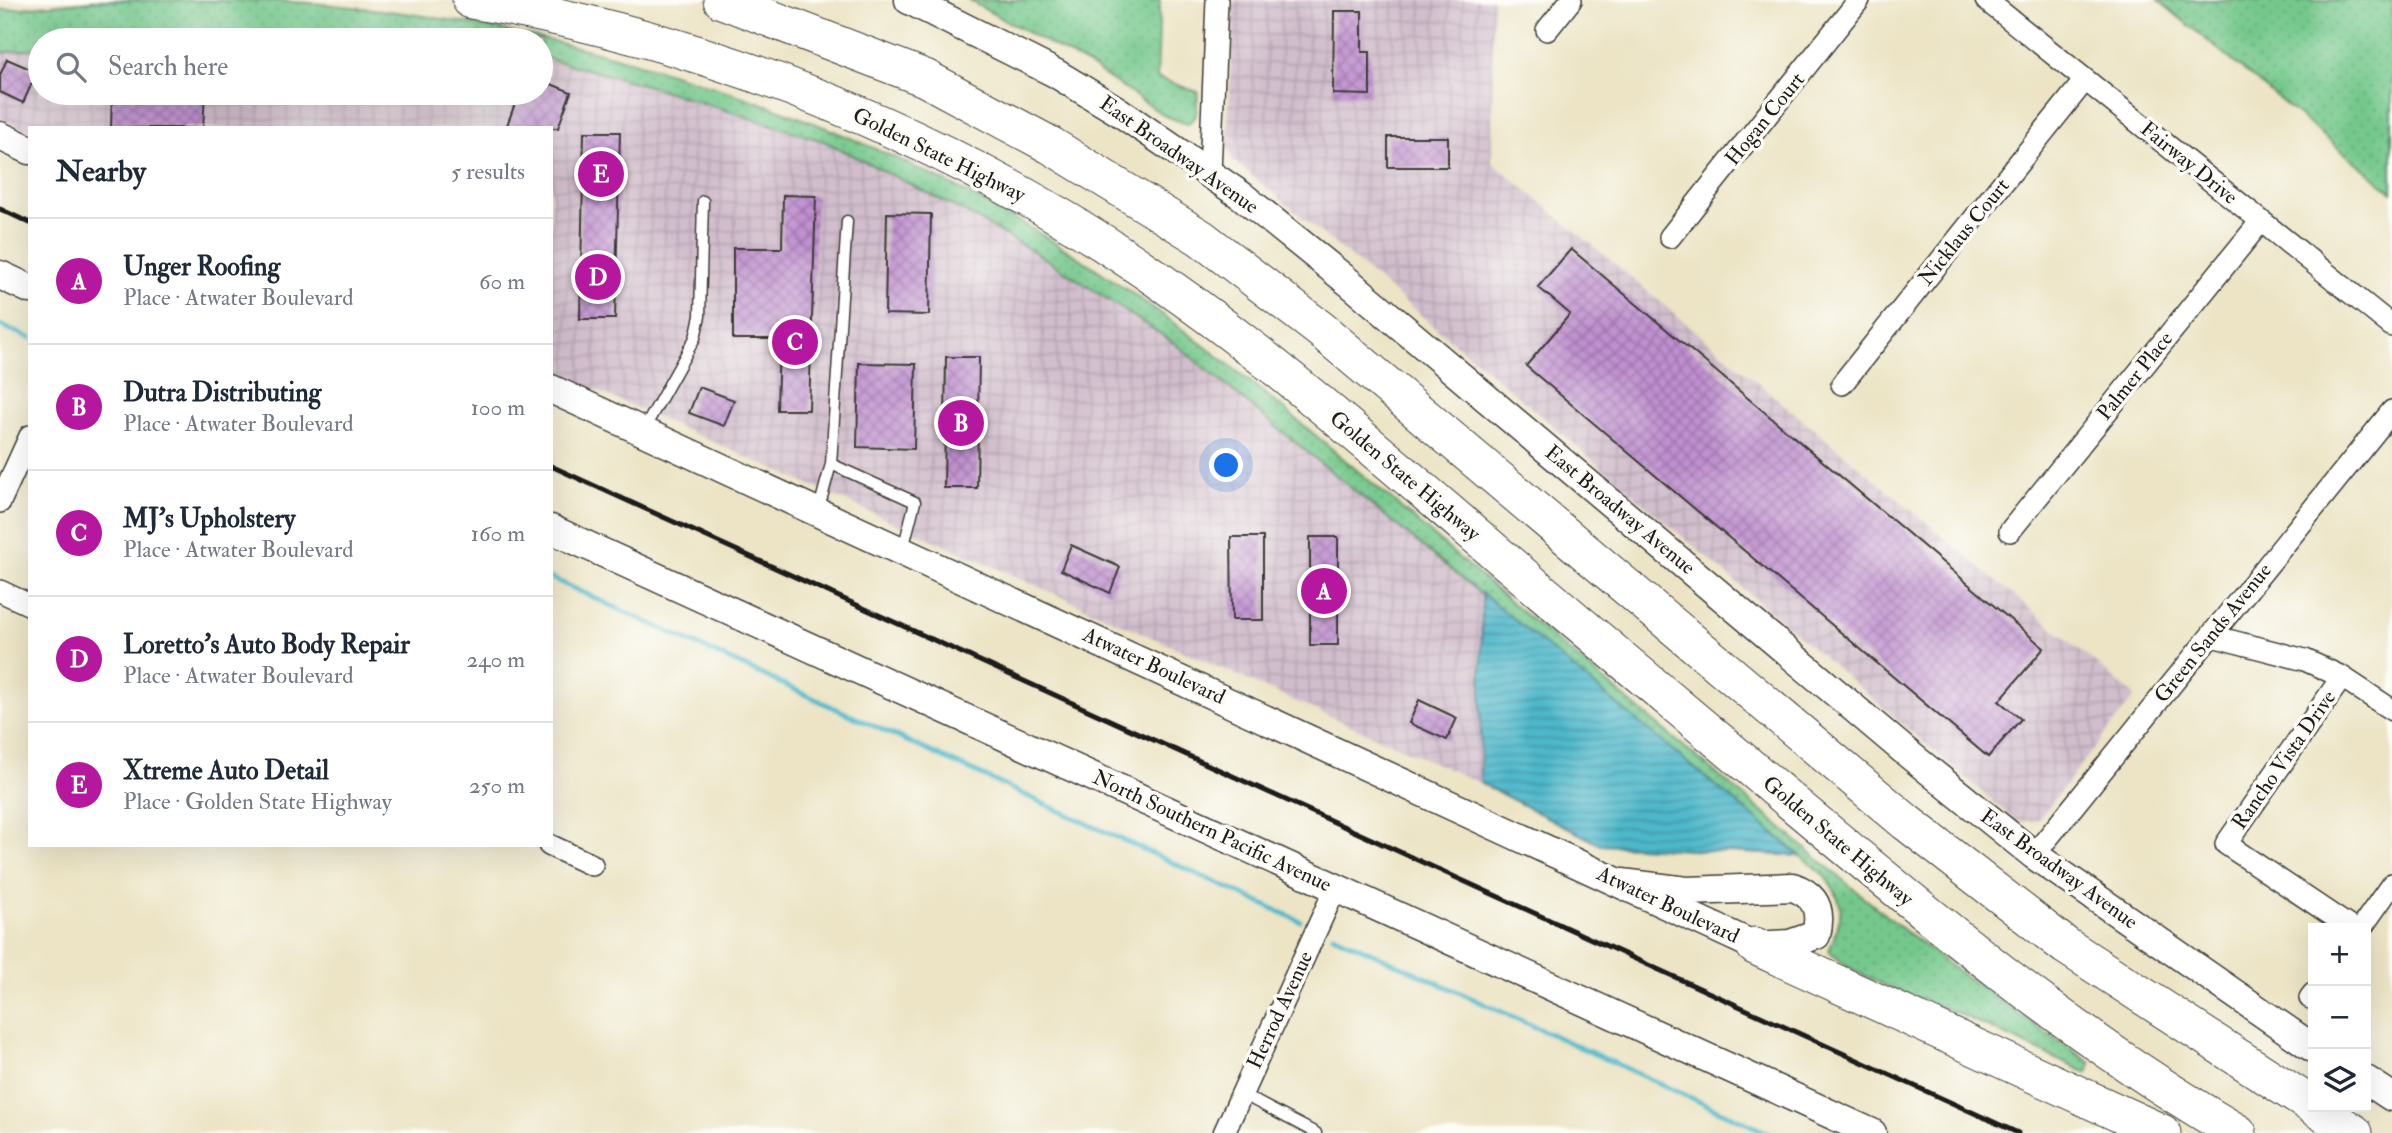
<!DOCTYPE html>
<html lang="en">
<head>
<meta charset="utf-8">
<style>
	:root { --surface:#fff; --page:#f6f6f7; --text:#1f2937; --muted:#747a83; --line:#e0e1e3; --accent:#b5179e }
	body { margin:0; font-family:"IM FELL Double Pica",serif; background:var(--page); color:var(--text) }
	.controls { position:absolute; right:21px; bottom:21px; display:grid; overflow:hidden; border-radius:0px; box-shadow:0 7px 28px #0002 }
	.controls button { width:63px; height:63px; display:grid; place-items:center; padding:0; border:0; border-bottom:2px solid var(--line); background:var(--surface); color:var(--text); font:35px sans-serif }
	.you { position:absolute; left:1227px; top:466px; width:24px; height:24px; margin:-18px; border:5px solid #fff; border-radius:50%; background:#1a73e8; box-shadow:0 0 0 10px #1a73e833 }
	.badge { display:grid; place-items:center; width:46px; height:46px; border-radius:50%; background:var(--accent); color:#fff; font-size:23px; font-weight:700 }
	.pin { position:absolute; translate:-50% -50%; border:4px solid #fff; box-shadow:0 2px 7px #0006 }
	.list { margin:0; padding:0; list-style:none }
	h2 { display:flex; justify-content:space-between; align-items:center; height:91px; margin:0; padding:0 28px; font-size:30px }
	h2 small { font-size:23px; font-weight:400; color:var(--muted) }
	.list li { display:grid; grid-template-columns:46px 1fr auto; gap:21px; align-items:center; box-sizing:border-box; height:126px; padding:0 28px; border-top:2px solid var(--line) }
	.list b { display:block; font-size:26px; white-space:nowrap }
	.list p { margin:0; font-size:23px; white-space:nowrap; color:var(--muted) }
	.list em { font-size:23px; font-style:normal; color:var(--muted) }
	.icon { flex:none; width:38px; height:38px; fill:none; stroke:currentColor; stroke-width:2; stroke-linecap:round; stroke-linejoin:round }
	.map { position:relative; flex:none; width:2392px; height:1133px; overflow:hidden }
	.search { position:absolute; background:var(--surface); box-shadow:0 7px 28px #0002; left:28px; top:28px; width:525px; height:77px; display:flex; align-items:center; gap:18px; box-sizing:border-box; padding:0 24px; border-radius:38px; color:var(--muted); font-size:26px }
	.panel { position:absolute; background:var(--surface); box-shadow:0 7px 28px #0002; left:28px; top:126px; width:525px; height:721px; border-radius:0px }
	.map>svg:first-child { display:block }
</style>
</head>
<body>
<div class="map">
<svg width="2392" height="1133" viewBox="0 0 2392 1133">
	<defs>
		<pattern id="industrial-grid" width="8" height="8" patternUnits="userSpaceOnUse" patternTransform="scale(1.75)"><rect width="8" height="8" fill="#d1bdcc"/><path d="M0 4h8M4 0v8" fill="none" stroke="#b3a2af"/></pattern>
		<pattern id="grass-dots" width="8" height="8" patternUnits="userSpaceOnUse" patternTransform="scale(1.75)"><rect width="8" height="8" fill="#74c88c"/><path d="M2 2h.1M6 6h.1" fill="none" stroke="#64ab78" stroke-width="1.8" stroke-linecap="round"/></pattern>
		<pattern id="water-rules" width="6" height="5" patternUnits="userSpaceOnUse" patternTransform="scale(1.75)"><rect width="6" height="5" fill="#4eb8cb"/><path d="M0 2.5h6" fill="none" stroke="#4095a4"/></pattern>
		<pattern id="building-cross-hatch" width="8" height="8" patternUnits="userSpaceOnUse" patternTransform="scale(1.75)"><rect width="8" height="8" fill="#c090d0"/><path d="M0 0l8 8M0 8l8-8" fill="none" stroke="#9b75a8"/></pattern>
	</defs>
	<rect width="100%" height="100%" fill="#fdfcf7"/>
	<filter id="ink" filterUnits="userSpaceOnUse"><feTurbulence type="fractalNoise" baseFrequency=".0143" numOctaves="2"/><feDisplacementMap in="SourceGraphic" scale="14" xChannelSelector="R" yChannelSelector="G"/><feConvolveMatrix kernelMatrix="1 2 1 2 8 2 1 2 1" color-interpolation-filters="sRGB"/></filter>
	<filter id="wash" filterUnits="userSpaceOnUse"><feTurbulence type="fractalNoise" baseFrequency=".00686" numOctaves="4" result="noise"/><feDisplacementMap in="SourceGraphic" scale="28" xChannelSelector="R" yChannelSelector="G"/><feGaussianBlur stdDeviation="1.57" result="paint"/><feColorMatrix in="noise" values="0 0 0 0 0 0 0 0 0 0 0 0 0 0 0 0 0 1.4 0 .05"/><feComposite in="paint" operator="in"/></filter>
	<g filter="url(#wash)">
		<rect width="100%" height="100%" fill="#ece4c5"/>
		<path fill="url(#industrial-grid)" d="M1234,0H1493L1492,162L2135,696L2038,820L2017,822L1485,368L1233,160L1227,146Z
			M181,31L305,33L431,40H101Z
			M40,48V93H541V57L653,87L826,142L963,211L1043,257L1174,343L1482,593L1480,783L551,370V128H30V132L0,118V54Z"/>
		<path fill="url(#grass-dots)" stroke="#487254" stroke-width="2" d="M102,0C160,0 219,0 276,1C529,13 822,104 1039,233C1200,329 1339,455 1480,576C1566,650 1653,721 1740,793C1808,850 1876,910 1947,963C1994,998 2043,1030 2091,1063L2087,1073C2044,1054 2002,1033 1959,1014C1926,1000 1851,978 1829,951C1841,917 1849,907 1824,875L1174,343L1043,257L963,211L826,142L653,87L541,57V40H431L305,33L181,31L101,40H40V48L0,53V10Z
			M968,0H1160L1157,78L1198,92L1196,116L1188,124L1165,116L1092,67Z
			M2158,0H2392V192Z"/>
		<path fill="url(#water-rules)" stroke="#356a74" stroke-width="2" d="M1482,593L1801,856L1601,845L1480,783Z"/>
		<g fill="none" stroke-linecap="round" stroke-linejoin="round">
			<path stroke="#4eb8cb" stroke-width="5" d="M0,325L30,338
				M551,578L1300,921
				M1333,935L1768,1133"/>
		</g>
		<g id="blocks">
			<path fill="url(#building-cross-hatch)" d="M1334,11H1362V52H1370V95L1333,94Z
				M7,59L37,72L23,103L0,92V75Z
				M541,80L571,92L558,128H506L519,93H541Z
				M112,93H205L203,128H111Z
				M584,132H620L615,319H580Z
				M1388,137H1448V167H1388Z
				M783,195L816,196L809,410H777L779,339H733V248H782Z
				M887,213L931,214L929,315L885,314Z
				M1571,249L2044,648L1999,701L2021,719L1988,757L1526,366L1570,314L1538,287Z
				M946,357H979L977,488H944Z
				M859,363L916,364L914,449L857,447Z
				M699,387L734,400L724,426L689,413Z
				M1231,537H1263V620H1232Z
				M1310,537H1338V645H1310Z
				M1071,545L1120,567L1110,593L1061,570Z
				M1419,700L1457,718L1447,740L1409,723Z"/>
		</g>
	</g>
	<g filter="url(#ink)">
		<use href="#blocks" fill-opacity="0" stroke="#3b3a35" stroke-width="2"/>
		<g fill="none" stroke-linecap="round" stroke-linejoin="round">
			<defs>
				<path id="lane" d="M643,431L695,338L700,316L703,201
					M831,464L915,502L903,549
					M818,512L831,464L847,221
					M1242,1094L1316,1133"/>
				<path id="street" d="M1986,0L2392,326
					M1547,30L1571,0
					M1210,173L1217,0
					M1670,237L1859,0
					M1842,384L2085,80
					M0,502L30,436
					M2010,531L2261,221
					M0,591L30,605
					M2212,636L2305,660L2342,677L2392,710
					M2342,677L2226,844L2351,928
					M549,845L592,865
					M2034,855L2392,411
					M2361,928L2392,884
					M2310,998L2313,994
					M1224,1133L1336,887"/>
				<path id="secondary" d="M909,0L1055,73L1118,111L1242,196L1351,284L1906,752L2034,855L2313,1048
					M0,136L30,150
					M0,275L30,289
					M551,389L1755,946L1790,944L1816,935C1822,911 1817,896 1793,887L1687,891L1622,883
					M551,529L1872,1133
					M2366,1080L2392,1097"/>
				<path id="highway" d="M471,0C679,35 877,109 1059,216C1206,302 1337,417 1466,527C1568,615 1673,702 1776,789C1923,912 2072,1037 2238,1133
					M722,0L925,78L1050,145L1201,238L1320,329L1906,822L2066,946L2313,1106
					M1755,946L2162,1133
					M2314,1107L2354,1133"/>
			</defs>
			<use href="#lane" stroke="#3b3a35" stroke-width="13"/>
			<use href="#street" stroke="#3b3a35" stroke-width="24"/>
			<use href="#secondary" stroke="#3b3a35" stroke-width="31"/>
			<use href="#highway" stroke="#3b3a35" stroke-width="39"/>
			<use href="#lane" stroke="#fff" stroke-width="10"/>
			<use href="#street" stroke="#fff" stroke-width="21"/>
			<use href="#secondary" stroke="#fff" stroke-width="28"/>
			<use href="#highway" stroke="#fff" stroke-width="37"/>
			<path stroke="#1c1c1c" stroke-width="5" d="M0,209L30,223
				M551,466L2018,1133"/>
		</g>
	</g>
	<g text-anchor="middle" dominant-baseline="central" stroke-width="7" stroke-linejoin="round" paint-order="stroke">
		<g font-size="21" fill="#1c1c1c" stroke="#fdfcf7">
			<text transform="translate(1765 119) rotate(-51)">Hogan Court</text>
			<text transform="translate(939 155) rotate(26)">Golden State Highway</text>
			<text transform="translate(1179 155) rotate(35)">East Broadway Avenue</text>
			<text transform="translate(2189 163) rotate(39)">Fairway Drive</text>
			<text transform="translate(1964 232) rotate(-51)">Nicklaus Court</text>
			<text transform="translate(2135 376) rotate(-51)">Palmer Place</text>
			<text transform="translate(1405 476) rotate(40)">Golden State Highway</text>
			<text transform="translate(1620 510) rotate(40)">East Broadway Avenue</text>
			<text transform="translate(2213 633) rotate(-51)">Green Sands Avenue</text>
			<text transform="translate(1154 666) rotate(25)">Atwater Boulevard</text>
			<text transform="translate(2284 760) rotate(-55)">Rancho Vista Drive</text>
			<text transform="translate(1212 831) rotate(25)">North Southern Pacific Avenue</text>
			<text transform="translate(1838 841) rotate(40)">Golden State Highway</text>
			<text transform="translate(2059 869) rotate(36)">East Broadway Avenue</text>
			<text transform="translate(1668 905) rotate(25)">Atwater Boulevard</text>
			<text transform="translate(1280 1010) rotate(-65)">Herrod Avenue</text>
		</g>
	</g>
</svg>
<div class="controls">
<button>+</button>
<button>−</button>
<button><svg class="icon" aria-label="layers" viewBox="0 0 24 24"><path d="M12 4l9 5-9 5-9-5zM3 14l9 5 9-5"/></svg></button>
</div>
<div class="you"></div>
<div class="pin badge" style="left:1324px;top:591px">A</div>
<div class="pin badge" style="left:961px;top:423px">B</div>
<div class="pin badge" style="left:795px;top:342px">C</div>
<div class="pin badge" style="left:598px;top:277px">D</div>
<div class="pin badge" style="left:601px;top:174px">E</div>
<div class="search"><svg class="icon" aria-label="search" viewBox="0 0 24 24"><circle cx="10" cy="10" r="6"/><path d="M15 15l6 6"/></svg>Search here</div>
<section class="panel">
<h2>Nearby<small>5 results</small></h2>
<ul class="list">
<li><span class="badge">A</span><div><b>Unger Roofing</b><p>Place · Atwater Boulevard</p></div><em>60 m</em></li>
<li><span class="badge">B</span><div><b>Dutra Distributing</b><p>Place · Atwater Boulevard</p></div><em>100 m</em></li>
<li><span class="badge">C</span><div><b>MJ's Upholstery</b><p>Place · Atwater Boulevard</p></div><em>160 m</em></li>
<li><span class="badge">D</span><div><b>Loretto's Auto Body Repair</b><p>Place · Atwater Boulevard</p></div><em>240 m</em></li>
<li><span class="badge">E</span><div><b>Xtreme Auto Detail</b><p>Place · Golden State Highway</p></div><em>250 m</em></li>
</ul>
</section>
</div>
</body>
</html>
